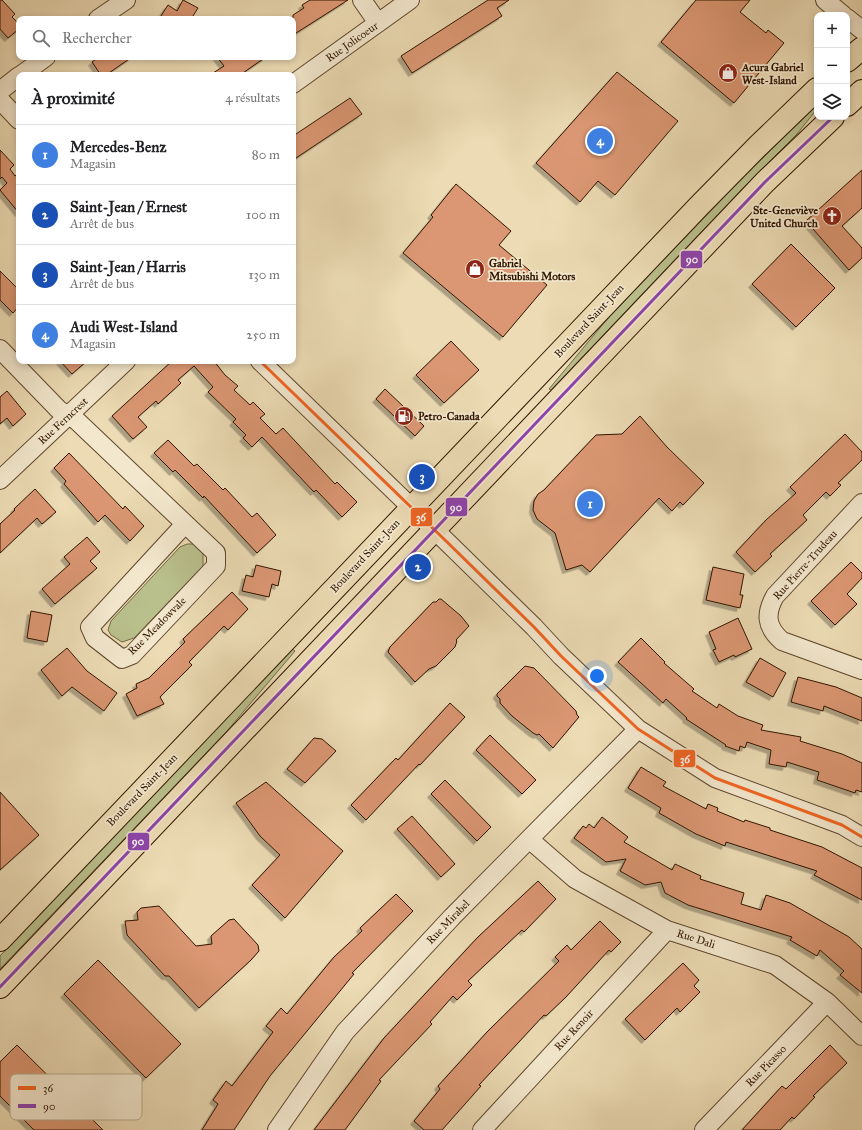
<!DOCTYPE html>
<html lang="fr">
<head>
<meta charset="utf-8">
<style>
	:root { --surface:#fff; --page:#f6f6f6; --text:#202124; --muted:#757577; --line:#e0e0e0; --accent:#b45309 }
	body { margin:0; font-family:"IM FELL Great Primer",serif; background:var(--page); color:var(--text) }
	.controls { position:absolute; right:12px; top:12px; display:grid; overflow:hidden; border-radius:8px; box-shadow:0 2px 6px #0003 }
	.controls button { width:36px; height:36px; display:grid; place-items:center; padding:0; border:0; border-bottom:1px solid var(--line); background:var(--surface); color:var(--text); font:20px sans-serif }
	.you { position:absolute; left:597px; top:676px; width:14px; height:14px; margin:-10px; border:3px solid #fff; border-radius:50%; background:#1a73e8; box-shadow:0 0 0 6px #1a73e833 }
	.badge { display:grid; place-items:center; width:26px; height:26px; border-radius:50%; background:var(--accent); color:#fff; font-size:13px; font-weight:700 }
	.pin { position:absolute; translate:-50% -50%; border:2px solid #fff; box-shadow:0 1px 4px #0006 }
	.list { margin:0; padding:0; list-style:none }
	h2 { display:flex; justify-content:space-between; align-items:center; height:52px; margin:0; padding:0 16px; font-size:17px }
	h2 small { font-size:13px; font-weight:400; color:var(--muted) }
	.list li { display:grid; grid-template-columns:26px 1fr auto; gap:12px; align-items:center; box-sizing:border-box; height:60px; padding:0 16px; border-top:1px solid var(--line) }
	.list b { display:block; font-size:15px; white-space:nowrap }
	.list p { margin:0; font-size:13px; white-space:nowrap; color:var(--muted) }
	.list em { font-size:13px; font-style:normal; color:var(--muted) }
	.icon { flex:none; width:22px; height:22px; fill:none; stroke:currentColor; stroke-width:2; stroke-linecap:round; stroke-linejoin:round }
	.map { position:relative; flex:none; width:862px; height:1130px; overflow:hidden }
	.search { position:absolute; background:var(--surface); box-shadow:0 2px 6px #0003; left:16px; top:16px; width:280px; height:44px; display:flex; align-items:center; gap:10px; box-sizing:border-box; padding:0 14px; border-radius:8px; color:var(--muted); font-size:15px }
	.panel { position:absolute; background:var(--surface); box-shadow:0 2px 6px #0003; left:16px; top:72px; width:280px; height:292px; border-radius:8px }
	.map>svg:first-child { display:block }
</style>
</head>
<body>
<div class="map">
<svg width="862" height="1130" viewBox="0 0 862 1130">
	<defs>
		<filter id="shadow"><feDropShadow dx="-3.5" dy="3.5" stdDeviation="0" flood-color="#0004"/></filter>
	</defs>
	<rect width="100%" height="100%" fill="#ecdbb4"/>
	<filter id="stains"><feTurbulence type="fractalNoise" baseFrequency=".005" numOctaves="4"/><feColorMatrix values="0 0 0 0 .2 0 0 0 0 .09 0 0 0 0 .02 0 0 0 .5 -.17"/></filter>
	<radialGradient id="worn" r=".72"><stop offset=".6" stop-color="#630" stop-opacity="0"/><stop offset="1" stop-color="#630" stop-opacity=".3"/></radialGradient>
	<path fill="#b9c08c" stroke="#746a46" d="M817,105V109L797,134L743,188L551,390L549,389L609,317L745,175Z
		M187,544H193L203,551V566L134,638L122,642L111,635L108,630L111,621L180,547Z
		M292,649L295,651L227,731L0,969V956Z"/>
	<path fill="#db9773" stroke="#301500" filter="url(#shadow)" d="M0,0H2L15,14L12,17L19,24V29L8,38L0,29Z
		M183,0L198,8L191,19H159L168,5L177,11Z
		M310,0H348L293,35V15L304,8L302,5Z
		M488,0H509L497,8L502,16L412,73L401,56Z
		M696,0H750L740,12L766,33L768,30L784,43L734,103L661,42Z
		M99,57H132L106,75H101L92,62Z
		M217,57H266L240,75H210L224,66Z
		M617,72L678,121L615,195L598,181L580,202L536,163Z
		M350,98L362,114L293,160V136Z
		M0,150L14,165L10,169L15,176L19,173V213L0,190L7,183L2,177L0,179Z
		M862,170V208L842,226L862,248V258L849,270L806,221Z
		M456,184L511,231L499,245L547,285L503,337L403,253L433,217L431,215Z
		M791,244L835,288L796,327L752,284Z
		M0,271L19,290V306L13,313L0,300Z
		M451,341L479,370L444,403L416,375Z
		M60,361H87L72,374Z
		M172,361H214L225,375L238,386L234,390L250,405L253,402L265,414L260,418L276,434L283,428L335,484L337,482L357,502L342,517L316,490L314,492L262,437L252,447L243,438L246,435L233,422L236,419L208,392L213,387L194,366L178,380L181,383L158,404L156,401L138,417L147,427L133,439L112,416Z
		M385,389L424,426L415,436L376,399Z
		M7,391L26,414L13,426L7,418L0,424V397Z
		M640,416L667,447L704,483L683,505L680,502L672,511L659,498L590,572L582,565L566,570L555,533L537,519L533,510L534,501L538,494L544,490L596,435L622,434Z
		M845,434L862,452V460L838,483L841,485L830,496L826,492L803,515L807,520L770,554L772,556L755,572L736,552L766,520L796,493L790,487Z
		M168,440L194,466L197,464L223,490L225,488L252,517L257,513L276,535L257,553L204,496L203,498L175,470L173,472L154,453Z
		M69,453L123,509L125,506L144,526L130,541L105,515L98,522L64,484L66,481L54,468Z
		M35,489L56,512L42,524L37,518L0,553V524L15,510L14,509Z
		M87,537L100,552L90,561L97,568L55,604L42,589L70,564L64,557Z
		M851,562L862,573V578L847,594L857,604L835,625L811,601Z
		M256,565L281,571L278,586L272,584L269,597L242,591L246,575L253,577Z
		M713,567L744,574L740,595H743L740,608L706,600Z
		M232,592L248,609L228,630L224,626L189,662L192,665L160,697L164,704L137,716L126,694L137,688L136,684L149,678L185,642L183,639Z
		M439,599H441L461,616L469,626L456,640L457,641L455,647L436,666L429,669L415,682L388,652L390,647L433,602H436Z
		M31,611L52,615L47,642L27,638Z
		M738,618L752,649L735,657L734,655L719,662L713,650L716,649L709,632Z
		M641,638L665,662L664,663L694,689L692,691L717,708L719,704L738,716L763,725L761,730L801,737L800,741L842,754L862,763V792L856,790L855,793L817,780L819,772L787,762L786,767L769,764L771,750L747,742L745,748L740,746L739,751L725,746L726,745L686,719L687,718L666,699L663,703L618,662Z
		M67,648L87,671L117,693L104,711L72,687L62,696L41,670Z
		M760,658L786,673L773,697L746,682Z
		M525,666L534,668L576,711L577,715L579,717L553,748L539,734L537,735L533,733L512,716L500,703V699L497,696V694Z
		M798,677L836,687L862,698V721L824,706L823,711L791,702Z
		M450,703L465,717L420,765L419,764L366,820L351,805L396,758L398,760Z
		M490,735L536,780L522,794L476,750Z
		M314,738L322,739L336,751L305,783L287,769Z
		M641,767L666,782L663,786L706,809L708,804L718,808L717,811L744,822L745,820L770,828V830L822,847L862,868V900L814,875L817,871L726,842L725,846L696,834L659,813L661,808L628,788Z
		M445,780L491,827L477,841L431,794Z
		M266,782L343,851L285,918L252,885L280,855L260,836L236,803Z
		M0,792L39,835L0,870Z
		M412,816L455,864L441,877L397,829Z
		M602,817L628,837L624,842L672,870L675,864L701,876L700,879L744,893L741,904L761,910L766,895L790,903L849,937L862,949V993L840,975L844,971L820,950L817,956L790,940L792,937L688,905L665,893L661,882L645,885L620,871L626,859L606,862L574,838L583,826L586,828L589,824L594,828Z
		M538,881L556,899L524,932L522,930L468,981L472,985L457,1000L453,996L430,1022L432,1024L379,1080L381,1081L345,1130H314L384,1038L478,937Z
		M396,894L413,911L352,973L354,974L270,1076L234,1130H202L218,1104L213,1100L226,1081L232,1086L273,1032L266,1026L281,1008L287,1014L334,957L362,931L360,928Z
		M159,906L196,946L212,944L211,936L229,920L234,919L258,945L259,951L251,960L199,1008L169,976H165L127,935L125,921L138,920L137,912L141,908Z
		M600,921L621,942L611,952L609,950L566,997L546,1016L544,1015L479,1085L481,1086L442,1130H424L414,1121L440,1089L438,1086L487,1032L559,961L555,957L567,945L571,950Z
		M98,960L181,1044L146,1078L64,994Z
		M683,963L699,980L694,986L700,992L680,1012L677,1008L645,1040L625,1019Z
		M17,1045L103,1130H34L0,1096V1062Z
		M830,1045L847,1063L813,1096L815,1097L794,1119L792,1117L780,1130H742L782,1086L786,1089Z"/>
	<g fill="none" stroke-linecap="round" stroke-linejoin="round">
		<defs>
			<path id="minor" d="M362,0L378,23
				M825,0L843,15
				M847,18L862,30
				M98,19L126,0
				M21,75L46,57
				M293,84L410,0
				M0,91L19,76
				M0,100L19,120
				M0,349L59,410L76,420L216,553V566L132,655L122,659L95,638L90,627L185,524
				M260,361L446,541L534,627L561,656L638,729L715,778L842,825L862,837
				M0,480L126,361
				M862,503L775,596C765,614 766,627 782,641L862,670
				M529,839L575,879L667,930L775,965L827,1002L862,1036
				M277,1130L345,1032L452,917L638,729
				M482,1130L667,930
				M704,1130L827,1002"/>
			<path id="major" d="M847,61L862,48
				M847,105L862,91
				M0,940L699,206L758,146L817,89
				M0,987L765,182L833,117"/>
		</defs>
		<use href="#minor" stroke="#5f462d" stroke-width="20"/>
		<use href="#major" stroke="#301500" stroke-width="24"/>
		<use href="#minor" stroke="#f3e8ce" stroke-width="18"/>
		<use href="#major" stroke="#ecdbb4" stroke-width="22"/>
		<defs>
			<path id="bus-1" d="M260,361L446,541L534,627L561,656L638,729L715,778L842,825L862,837"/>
			<path id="bus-2" d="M0,987L765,182L833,117"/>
		</defs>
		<use href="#bus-1" stroke="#f3e8ce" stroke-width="6"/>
		<use href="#bus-2" stroke="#f3e8ce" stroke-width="6"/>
		<use href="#bus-1" stroke="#f26522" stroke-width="3"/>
		<use href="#bus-2" stroke="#8e44ad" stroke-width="3"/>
	</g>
	<defs>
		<symbol id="shop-disc" viewBox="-11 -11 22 22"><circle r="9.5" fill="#8f2418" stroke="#f3e8ce"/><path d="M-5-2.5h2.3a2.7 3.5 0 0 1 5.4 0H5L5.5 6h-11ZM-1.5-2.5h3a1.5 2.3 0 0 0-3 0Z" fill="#fff"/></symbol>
		<symbol id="church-disc" viewBox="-11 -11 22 22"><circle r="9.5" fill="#8f2418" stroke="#f3e8ce"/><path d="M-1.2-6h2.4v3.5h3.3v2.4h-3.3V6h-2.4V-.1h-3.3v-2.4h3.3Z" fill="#fff"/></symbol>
		<symbol id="fuel-disc" viewBox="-11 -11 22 22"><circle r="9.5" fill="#8f2418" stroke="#f3e8ce"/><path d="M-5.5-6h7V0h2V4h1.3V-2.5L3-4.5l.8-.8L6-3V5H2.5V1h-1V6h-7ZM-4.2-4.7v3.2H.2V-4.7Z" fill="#fff"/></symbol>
	</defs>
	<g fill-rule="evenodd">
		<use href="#shop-disc" x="717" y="62" width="22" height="22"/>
		<use href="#church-disc" x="821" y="205" width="22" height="22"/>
		<use href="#shop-disc" x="464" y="258" width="22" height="22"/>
		<use href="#fuel-disc" x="393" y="405" width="22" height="22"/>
	</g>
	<g text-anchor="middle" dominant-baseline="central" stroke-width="3.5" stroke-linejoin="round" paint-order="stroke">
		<g font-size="11" fill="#301500" stroke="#f3e8ce">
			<text transform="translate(352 42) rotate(-35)">Rue Jolicoeur</text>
			<text transform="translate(589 321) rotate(-47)">Boulevard Saint-Jean</text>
			<text transform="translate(63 421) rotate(-43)">Rue Ferncrest</text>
			<text transform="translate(365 556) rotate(-47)">Boulevard Saint-Jean</text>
			<text transform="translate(805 565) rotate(-48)">Rue Pierre-Trudeau</text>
			<text transform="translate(157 626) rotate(-45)">Rue Meadowvale</text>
			<text transform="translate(142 790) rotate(-46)">Boulevard Saint-Jean</text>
			<text transform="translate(448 922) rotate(-46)">Rue Mirabel</text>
			<text transform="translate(696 939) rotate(18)">Rue Dali</text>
			<text transform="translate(574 1030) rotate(-47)">Rue Renoir</text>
			<text transform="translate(766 1066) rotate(-46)">Rue Picasso</text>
		</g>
		<g font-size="11" font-weight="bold" fill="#301500" stroke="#f3e8ce" text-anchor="start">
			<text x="742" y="67">Acura Gabriel<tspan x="742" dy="13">West-Island</tspan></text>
			<text x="818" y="210" text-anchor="end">Ste-Geneviève<tspan x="818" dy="13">United Church</tspan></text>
			<text x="489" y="263">Gabriel<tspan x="489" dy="13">Mitsubishi Motors</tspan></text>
			<text x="418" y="416">Petro-Canada</text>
		</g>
	</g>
	<rect x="10" y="1074" width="132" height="46" rx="6" fill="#f3e8ce" stroke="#b8a990" stroke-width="1"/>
	<rect x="18" y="1086" width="18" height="4" fill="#f26522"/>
	<rect x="18" y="1104" width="18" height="4" fill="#8e44ad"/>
	<g font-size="11" fill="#301500">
		<text x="43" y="1092">36</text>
		<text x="43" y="1110">90</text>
	</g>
	<g stroke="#f3e8ce" stroke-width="1.5">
		<rect x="680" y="250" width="23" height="19" rx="4" fill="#8e44ad"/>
		<rect x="445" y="497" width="23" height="20" rx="4" fill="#8e44ad"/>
		<rect x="410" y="507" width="23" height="20" rx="4" fill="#f26522"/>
		<rect x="673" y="749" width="23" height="19" rx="4" fill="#f26522"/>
		<rect x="127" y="832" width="23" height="19" rx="4" fill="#8e44ad"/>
	</g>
	<g font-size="11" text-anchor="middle" font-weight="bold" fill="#fff">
		<text x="692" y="263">90</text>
		<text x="456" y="511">90</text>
		<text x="421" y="521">36</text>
		<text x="685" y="763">36</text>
		<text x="138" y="845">90</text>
	</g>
	<rect width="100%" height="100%" filter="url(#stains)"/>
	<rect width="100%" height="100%" fill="url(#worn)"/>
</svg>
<div class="controls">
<button>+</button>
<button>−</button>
<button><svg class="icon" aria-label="layers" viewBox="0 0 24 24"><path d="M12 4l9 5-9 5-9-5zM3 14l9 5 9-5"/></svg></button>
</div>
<div class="you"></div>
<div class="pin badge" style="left:590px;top:504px;background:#3f7fe0">1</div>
<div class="pin badge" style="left:418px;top:567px;background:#1a4fb4">2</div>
<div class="pin badge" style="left:422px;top:477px;background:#1a4fb4">3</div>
<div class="pin badge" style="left:600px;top:141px;background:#3f7fe0">4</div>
<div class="search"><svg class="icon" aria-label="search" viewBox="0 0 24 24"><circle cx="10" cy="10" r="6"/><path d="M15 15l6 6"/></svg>Rechercher</div>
<section class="panel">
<h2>À proximité<small>4 résultats</small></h2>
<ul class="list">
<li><span class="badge" style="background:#3f7fe0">1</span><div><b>Mercedes-Benz</b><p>Magasin</p></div><em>80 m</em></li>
<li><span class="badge" style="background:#1a4fb4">2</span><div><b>Saint-Jean / Ernest</b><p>Arrêt de bus</p></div><em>100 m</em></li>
<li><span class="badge" style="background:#1a4fb4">3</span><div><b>Saint-Jean / Harris</b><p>Arrêt de bus</p></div><em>130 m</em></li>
<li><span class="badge" style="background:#3f7fe0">4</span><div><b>Audi West-Island</b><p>Magasin</p></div><em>250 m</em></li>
</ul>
</section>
</div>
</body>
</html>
